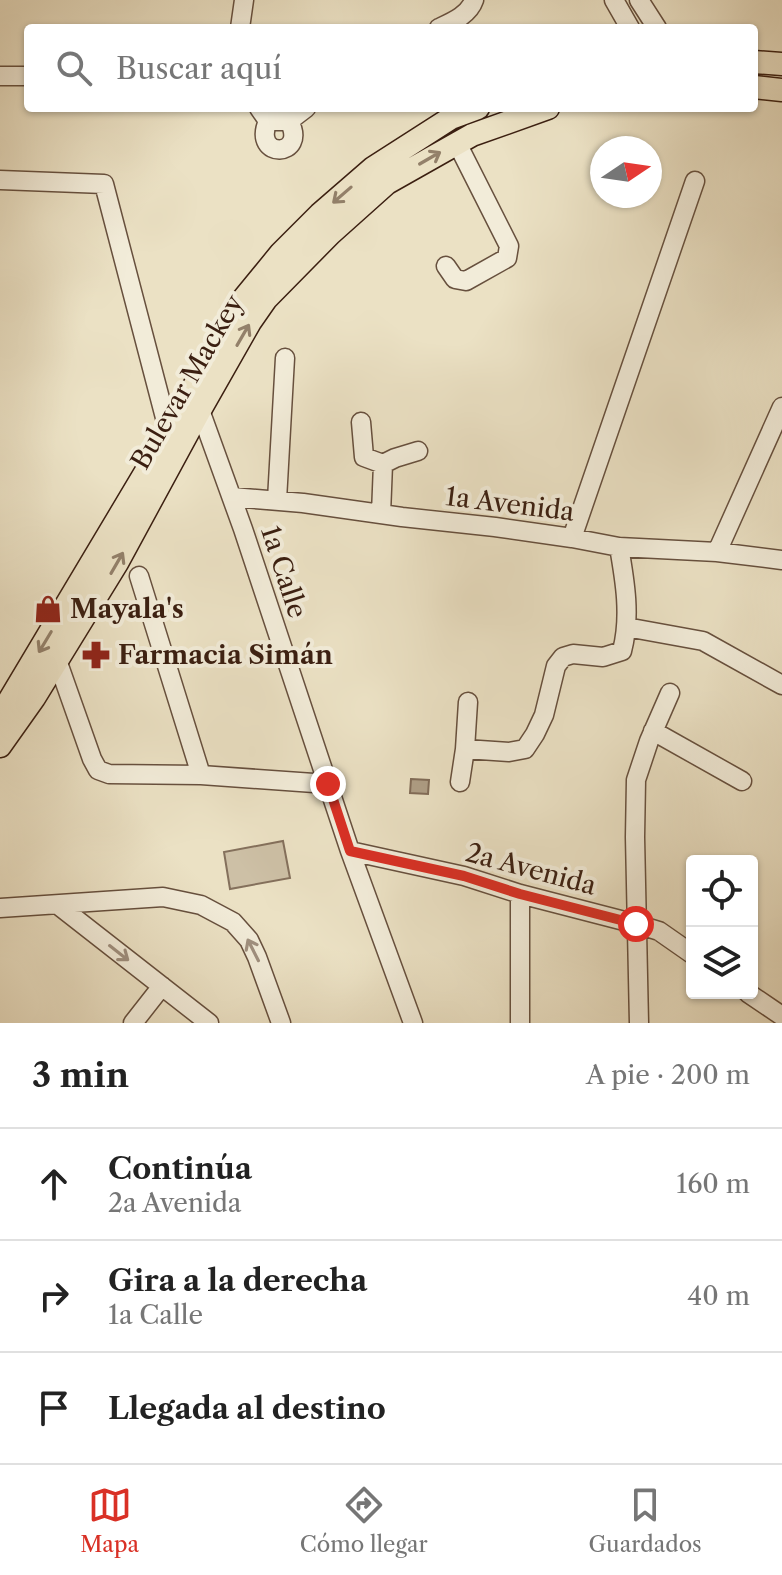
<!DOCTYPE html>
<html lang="es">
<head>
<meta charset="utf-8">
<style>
	:root { --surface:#fff; --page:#f6f6f6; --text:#222; --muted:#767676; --line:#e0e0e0; --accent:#d93025 }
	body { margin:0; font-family:"Libre Caslon Text",serif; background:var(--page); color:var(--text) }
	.controls { position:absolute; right:24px; bottom:24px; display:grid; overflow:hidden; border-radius:8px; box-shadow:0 2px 6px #0004 }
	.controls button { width:72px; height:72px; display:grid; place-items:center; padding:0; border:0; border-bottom:2px solid var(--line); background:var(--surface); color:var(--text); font:40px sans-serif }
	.compass { position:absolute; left:590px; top:136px; width:72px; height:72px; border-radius:50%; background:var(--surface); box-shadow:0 2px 6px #0004; rotate:77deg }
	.stop { position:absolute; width:24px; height:24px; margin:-18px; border:6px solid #d93025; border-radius:50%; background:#fff }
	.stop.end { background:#d93025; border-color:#fff; box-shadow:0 2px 8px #0008 }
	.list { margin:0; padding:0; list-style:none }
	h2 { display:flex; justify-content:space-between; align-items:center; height:104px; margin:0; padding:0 32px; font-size:34px }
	h2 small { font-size:26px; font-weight:400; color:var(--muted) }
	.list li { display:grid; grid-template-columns:52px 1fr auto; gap:24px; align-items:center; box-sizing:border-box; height:112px; padding:0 32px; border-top:2px solid var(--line) }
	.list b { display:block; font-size:30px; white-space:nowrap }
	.list p { margin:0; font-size:26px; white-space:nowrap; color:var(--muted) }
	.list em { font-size:26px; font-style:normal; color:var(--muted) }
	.icon { flex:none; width:44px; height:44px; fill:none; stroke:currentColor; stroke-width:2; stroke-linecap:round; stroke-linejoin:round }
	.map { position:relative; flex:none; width:782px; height:1023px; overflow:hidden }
	.search { position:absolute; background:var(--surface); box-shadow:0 2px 6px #0004; left:24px; right:24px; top:24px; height:88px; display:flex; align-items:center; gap:20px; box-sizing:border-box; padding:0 28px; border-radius:8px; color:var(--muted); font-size:30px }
	.sheet { height:440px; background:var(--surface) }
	nav { display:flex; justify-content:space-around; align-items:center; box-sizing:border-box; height:112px; border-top:2px solid var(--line); background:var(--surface); font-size:22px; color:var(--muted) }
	nav a { display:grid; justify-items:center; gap:4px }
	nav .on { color:var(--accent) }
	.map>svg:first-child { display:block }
</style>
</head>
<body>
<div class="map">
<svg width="782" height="1023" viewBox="0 0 782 1023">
	<rect width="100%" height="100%" fill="#ebe1c4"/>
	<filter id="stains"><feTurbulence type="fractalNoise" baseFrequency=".0025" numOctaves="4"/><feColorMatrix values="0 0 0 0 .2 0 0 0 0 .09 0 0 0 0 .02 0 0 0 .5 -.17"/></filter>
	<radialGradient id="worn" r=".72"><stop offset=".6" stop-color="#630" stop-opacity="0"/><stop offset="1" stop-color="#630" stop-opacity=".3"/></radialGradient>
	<path fill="#cdc0a6" stroke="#84705c" stroke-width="2" d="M283,841L290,878L230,889L224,852Z"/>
	<path fill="#af9f87" stroke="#816c58" stroke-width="2" d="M411,779L429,780L428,794L410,793Z"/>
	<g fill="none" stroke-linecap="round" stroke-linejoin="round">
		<defs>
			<path id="minor" d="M614,0L630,28
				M639,0L657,28
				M240,28L244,0
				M439,28C452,22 469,15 474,0
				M0,76H28
				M259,108L268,121H289L306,108
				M268,121C251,160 309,158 289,121
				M0,180L104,184L169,433
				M446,266L455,279L466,281L507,258L509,246L457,143
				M200,410L243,529L350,851L413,1023
				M361,422L364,457L383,464
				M232,497L303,503L402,517L495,527L572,538L619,547L717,552L782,560
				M277,500L285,358
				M381,514L383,464L395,458L418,451
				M572,538L695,181
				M717,552L782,407
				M139,576L201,775
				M626,627L703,641L782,685
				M57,660L92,759L98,770L109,774L201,775L328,784
				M468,702L465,749L509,752L525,749L535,734L544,715L556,666L563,657L573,654L603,657L622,651C631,617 625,581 619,547
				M653,731L742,781
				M460,782L465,749
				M350,851L464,876L520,894L636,924L659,931L692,954
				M58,905L209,1023
				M0,908L163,897L201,905L233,922L249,940L257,957L281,1023
				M748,993L782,1016
				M133,1023L162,986
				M520,1023V894
				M639,1023L635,837L636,780L649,741L670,693"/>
			<path id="major" d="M754,62L782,64
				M754,87L782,90
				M0,716L169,433L236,308L281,253L320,214L373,168L451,118L478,108
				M0,746L34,698L117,563L200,410L250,322L266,299L330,234L387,183L472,135L548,108"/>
		</defs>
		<use href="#minor" stroke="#67503e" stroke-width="21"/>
		<use href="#major" stroke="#3b1f11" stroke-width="25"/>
		<use href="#minor" stroke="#f2ecd9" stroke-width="18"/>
		<use href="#major" stroke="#ebe1c4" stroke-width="22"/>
	</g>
	<defs><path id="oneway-shaft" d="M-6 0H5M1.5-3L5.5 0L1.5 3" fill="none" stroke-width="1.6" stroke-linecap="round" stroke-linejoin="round" transform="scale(2)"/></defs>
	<g stroke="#93806a">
		<use href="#oneway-shaft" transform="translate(430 158) rotate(-30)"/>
		<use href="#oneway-shaft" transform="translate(342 195) rotate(139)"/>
		<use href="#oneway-shaft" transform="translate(243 335) rotate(-60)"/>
		<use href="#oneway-shaft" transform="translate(117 563) rotate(-60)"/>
		<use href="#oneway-shaft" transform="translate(45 642) rotate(121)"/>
	</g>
	<g stroke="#a0907f">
		<use href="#oneway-shaft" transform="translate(253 950) rotate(-117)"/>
		<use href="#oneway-shaft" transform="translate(119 953) rotate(38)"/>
	</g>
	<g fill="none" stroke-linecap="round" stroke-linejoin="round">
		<path stroke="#d93025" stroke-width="10" d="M328,784L350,851L464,876L520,894L636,924"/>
	</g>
	<defs>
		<symbol id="shop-bare" viewBox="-9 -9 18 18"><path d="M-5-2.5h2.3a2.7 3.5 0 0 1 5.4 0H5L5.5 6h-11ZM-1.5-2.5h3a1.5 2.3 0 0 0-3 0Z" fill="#8f2418" stroke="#f2ecd9" stroke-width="2.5" paint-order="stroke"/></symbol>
		<symbol id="pharmacy-bare" viewBox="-9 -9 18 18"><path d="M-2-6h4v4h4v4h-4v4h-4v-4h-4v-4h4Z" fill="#8f2418" stroke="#f2ecd9" stroke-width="2.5" paint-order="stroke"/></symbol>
	</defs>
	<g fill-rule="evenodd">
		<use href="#shop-bare" x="28" y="589" width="40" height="40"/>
		<use href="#pharmacy-bare" x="76" y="635" width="40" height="40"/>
	</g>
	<g text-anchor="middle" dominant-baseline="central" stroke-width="8" stroke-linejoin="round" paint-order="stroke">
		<g font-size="26" fill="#3b1f11" stroke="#f2ecd9">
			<text transform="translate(187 382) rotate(-60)">Bulevar Mackey</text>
			<text transform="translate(510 504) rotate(7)">1a Avenida</text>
			<text transform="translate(284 572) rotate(72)">1a Calle</text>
			<text transform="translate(531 869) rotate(15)">2a Avenida</text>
		</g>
		<g font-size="26" font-weight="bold" fill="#3b1f11" stroke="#f2ecd9" text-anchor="start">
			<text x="70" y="609">Mayala's</text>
			<text x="118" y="655">Farmacia Simán</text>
		</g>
	</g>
	<rect width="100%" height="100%" filter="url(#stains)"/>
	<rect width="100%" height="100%" fill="url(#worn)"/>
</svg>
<div class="controls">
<button><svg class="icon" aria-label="locate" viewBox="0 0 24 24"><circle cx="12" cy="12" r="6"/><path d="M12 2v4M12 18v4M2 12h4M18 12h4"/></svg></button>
<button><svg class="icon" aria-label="layers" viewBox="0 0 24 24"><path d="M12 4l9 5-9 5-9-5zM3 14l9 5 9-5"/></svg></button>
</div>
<svg class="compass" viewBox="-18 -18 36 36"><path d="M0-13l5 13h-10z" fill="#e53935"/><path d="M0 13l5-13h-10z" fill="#767676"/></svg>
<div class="stop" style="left:636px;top:924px"></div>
<div class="stop end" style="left:328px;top:784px"></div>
<div class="search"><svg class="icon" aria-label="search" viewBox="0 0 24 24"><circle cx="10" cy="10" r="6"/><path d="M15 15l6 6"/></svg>Buscar aquí</div>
</div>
<section class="sheet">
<h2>3 min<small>A pie · 200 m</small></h2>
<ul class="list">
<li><svg class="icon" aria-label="ahead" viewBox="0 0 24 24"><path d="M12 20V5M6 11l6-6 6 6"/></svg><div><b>Continúa</b><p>2a Avenida</p></div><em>160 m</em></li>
<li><svg class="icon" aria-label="right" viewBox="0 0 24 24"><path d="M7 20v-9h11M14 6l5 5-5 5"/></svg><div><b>Gira a la derecha</b><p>1a Calle</p></div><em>40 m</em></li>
<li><svg class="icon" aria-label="arrive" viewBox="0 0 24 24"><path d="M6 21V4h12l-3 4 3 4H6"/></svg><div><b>Llegada al destino</b></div></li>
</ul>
</section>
<nav>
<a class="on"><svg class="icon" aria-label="map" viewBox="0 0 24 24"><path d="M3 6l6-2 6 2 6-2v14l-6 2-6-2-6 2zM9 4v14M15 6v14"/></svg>Mapa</a>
<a><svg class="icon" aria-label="directions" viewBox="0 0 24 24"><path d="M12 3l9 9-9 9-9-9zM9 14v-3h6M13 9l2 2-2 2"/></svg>Cómo llegar</a>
<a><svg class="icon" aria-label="saved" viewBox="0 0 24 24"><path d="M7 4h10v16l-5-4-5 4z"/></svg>Guardados</a>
</nav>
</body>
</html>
